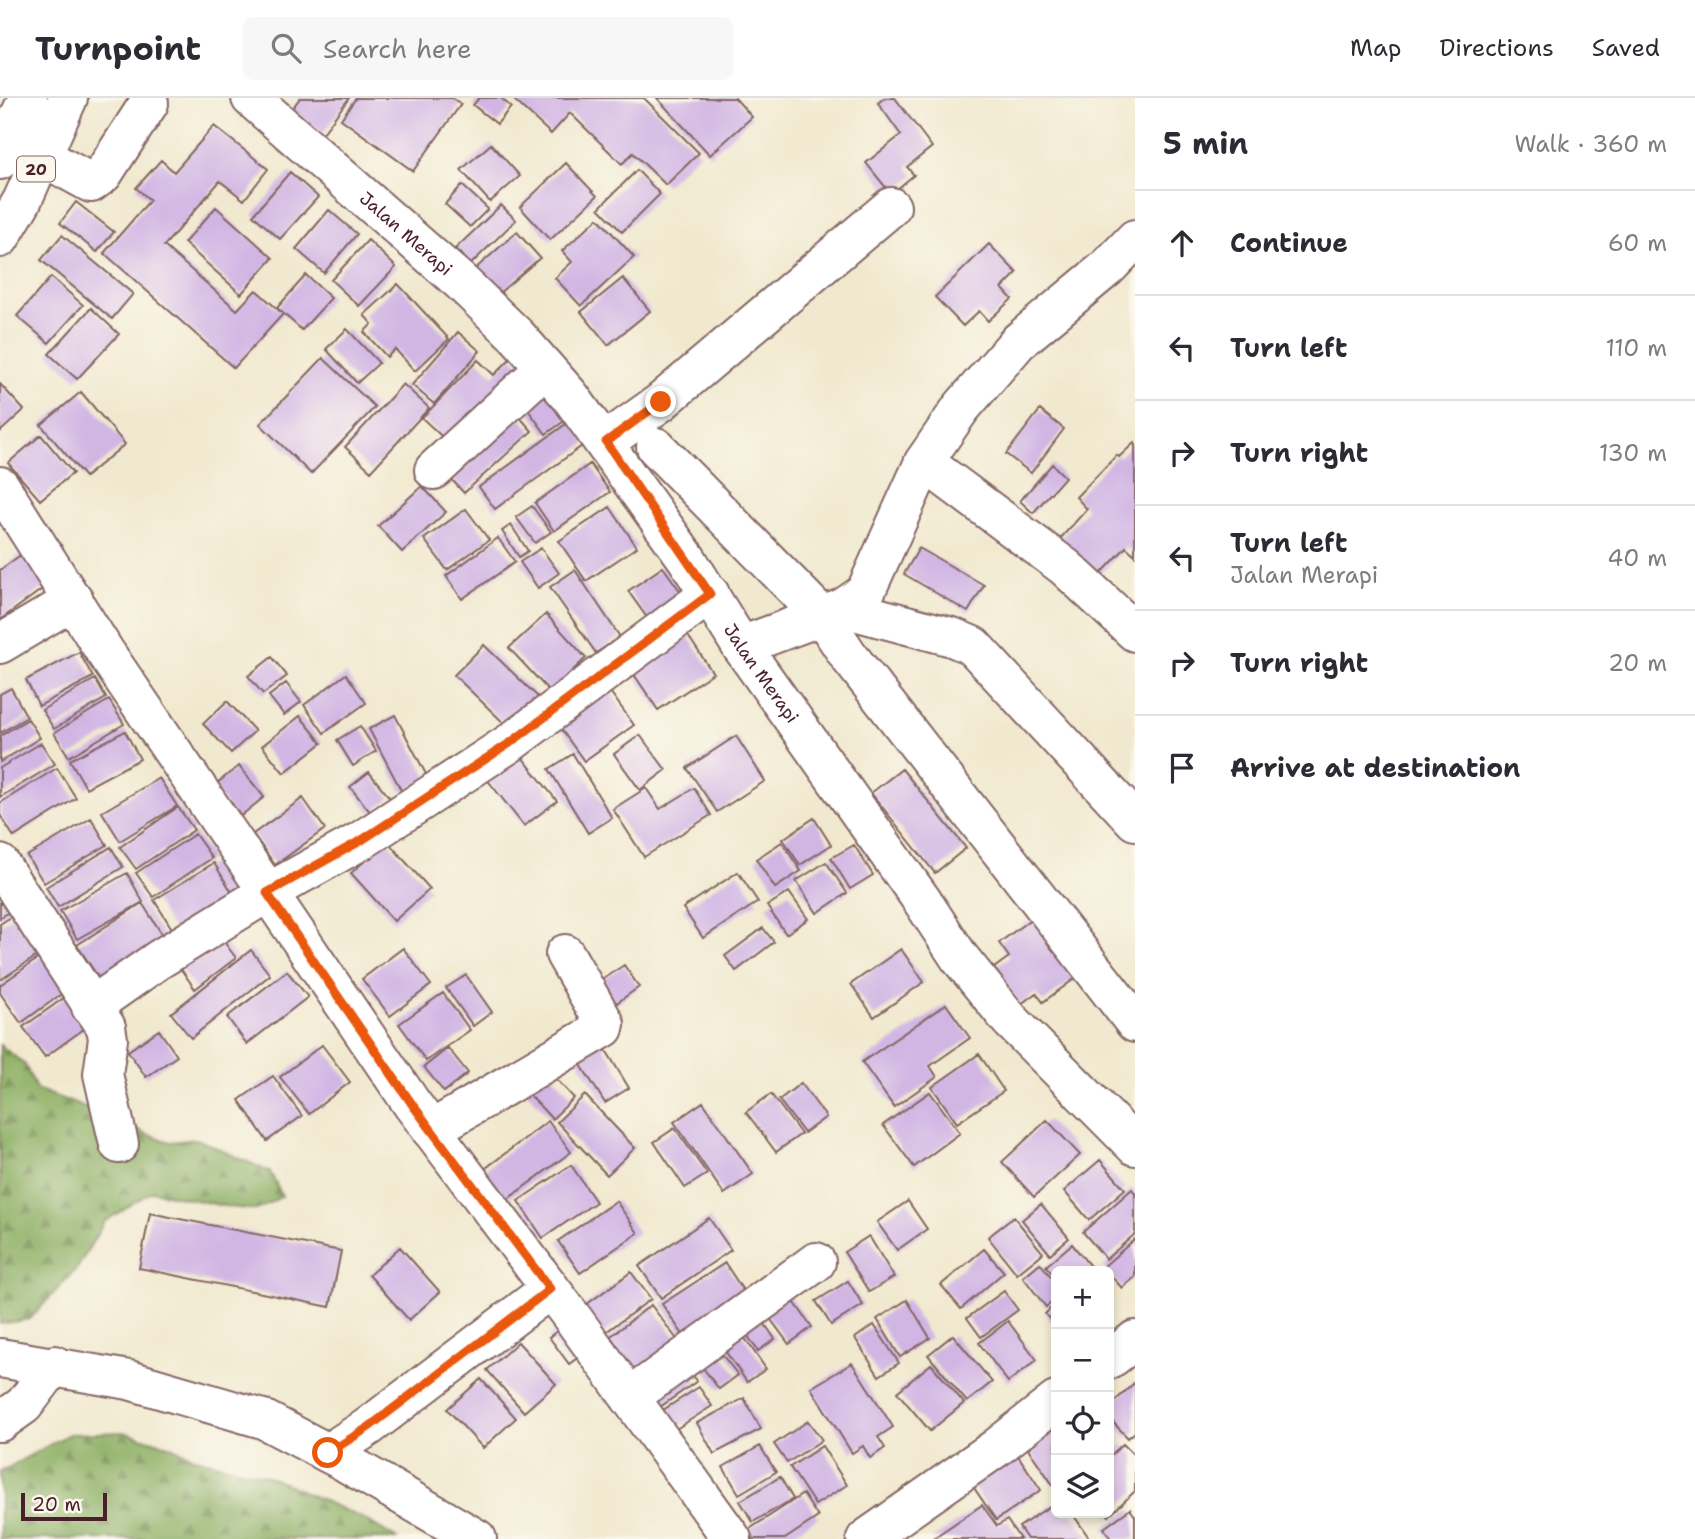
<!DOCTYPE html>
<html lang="en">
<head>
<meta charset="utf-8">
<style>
	:root { --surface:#fff; --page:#f7f7f7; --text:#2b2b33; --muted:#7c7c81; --line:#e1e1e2 }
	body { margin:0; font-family:"Shantell Sans",sans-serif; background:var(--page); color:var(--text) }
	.controls { position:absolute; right:21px; bottom:21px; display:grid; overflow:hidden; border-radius:10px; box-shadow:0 4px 10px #0003 }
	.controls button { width:63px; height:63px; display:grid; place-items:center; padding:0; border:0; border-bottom:2px solid var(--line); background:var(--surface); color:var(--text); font:35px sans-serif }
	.scale { position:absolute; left:21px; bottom:18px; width:86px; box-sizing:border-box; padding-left:7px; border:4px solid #4a1f2b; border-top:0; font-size:19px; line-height:24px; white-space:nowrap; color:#4a1f2b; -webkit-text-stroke:5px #fbf7ec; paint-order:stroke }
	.stop { position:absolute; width:21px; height:21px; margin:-16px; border:5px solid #ea580c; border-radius:50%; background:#fff }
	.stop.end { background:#ea580c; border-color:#fff; box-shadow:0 2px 7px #0008 }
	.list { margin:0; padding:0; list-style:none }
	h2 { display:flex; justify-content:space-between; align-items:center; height:91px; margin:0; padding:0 28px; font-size:30px }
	h2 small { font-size:23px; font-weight:400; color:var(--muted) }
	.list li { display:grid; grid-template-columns:46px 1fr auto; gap:21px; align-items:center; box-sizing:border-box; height:105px; padding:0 28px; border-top:2px solid var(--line) }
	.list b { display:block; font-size:26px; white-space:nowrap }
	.list p { margin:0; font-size:23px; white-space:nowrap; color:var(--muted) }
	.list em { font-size:23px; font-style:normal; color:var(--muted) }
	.icon { flex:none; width:38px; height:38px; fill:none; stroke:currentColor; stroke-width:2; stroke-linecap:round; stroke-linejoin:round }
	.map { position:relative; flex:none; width:1135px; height:1441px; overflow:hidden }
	header { display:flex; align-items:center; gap:42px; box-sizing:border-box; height:98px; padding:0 35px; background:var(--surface); border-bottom:2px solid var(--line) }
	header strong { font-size:33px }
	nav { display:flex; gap:38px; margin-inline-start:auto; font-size:24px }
	.search { width:490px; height:63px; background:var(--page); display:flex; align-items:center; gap:18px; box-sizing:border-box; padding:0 24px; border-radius:10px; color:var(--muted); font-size:26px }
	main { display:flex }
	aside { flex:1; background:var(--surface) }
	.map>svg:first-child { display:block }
</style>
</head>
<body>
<header>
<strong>Turnpoint</strong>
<div class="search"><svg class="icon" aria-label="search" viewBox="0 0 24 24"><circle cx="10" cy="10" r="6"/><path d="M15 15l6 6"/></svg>Search here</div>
<nav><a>Map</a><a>Directions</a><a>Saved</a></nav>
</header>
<main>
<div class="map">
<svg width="1135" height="1441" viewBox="0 0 1135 1441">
	<defs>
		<pattern id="forest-firs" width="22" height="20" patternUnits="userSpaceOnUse" patternTransform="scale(1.75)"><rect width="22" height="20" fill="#8caf63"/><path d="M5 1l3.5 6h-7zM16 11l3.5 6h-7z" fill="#748e52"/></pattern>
	</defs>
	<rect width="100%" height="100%" fill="#fbf7ec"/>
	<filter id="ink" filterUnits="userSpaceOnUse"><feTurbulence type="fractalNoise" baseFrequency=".0143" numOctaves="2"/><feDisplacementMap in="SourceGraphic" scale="14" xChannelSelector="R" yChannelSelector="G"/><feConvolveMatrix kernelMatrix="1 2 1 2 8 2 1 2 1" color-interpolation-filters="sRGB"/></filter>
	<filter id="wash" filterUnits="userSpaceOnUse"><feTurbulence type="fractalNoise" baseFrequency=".00686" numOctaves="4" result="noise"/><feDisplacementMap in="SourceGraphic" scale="28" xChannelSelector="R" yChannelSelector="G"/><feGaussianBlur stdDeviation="1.57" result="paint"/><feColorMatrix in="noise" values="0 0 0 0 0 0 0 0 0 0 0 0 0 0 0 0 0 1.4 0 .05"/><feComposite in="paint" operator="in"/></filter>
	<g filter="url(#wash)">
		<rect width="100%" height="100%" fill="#f1e9cf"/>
		<path fill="url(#forest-firs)" stroke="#6b6747" stroke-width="2" d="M0,947L25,967L36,991L123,1024L146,1036L170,1044L197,1041L270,1074L282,1098L257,1112L229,1109L152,1093L104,1124L78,1169L30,1221L0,1226Z
			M124,1334L173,1349L195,1360L271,1379L366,1422L397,1441H0V1374L69,1336Z"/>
		<g id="blocks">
			<path fill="#d1b6e4" d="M300,0H349L323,35L291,12Z
				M356,0H452L461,6L413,73L341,21Z
				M479,0H501L511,9L497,26L473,7Z
				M512,0H644L699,55L666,87L633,55L622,66L570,15L551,36Z
				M657,0H735L752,19L710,57Z
				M884,0H895L932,49L907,69L914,77L891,96L866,65L901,37L878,5Z
				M214,28L268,71L244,102L220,83L164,148L237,212L256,192L283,216L234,270L104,155L150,102L136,90L161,62L174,74Z
				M491,46L520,78L490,104L461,72Z
				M566,65L597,98L550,142L520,109Z
				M637,72L660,96L622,134L599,110Z
				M290,74L318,99L280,141L253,117Z
				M462,87L488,111L470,129L445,106Z
				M76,104L114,134L97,154L60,125Z
				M501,107L516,122L471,166L455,151Z
				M216,109L273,160L241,196L184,145Z
				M329,112L357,136L324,175L296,151Z
				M598,120L634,159L581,208L555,180L572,164L562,153Z
				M517,134L540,160L498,196L475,171Z
				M62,137L133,196L112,221L41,162Z
				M368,142L396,169L359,208L331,182Z
				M989,146L1017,175L1002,190L1012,201L988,223L979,213L963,228L935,199Z
				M306,177L331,200L302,232L277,210Z
				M51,179L83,207L49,245L17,218Z
				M623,180L650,213L608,247L581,214Z
				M398,186L449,241L415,273L395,251L387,259L364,234L372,226L364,217Z
				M91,210L119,236L77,281L49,256Z
				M347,231L379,265L357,285L326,251Z
				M458,234L480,253L434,306L412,287Z
				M512,259L527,273L453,349L422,320L478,262L494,277Z
				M323,260L375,309L311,376L260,326Z
				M0,286L24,312L0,334Z
				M403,286L429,310L371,373L345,349Z
				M551,291L571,318L546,336L526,309Z
				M81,294L125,346L85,379L41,327Z
				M510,308L532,333L464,395L441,370Z
				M1040,312L1064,331L1031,375L1006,356Z
				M570,323L586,345L495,411L479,389Z
				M41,337L73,375L40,402L8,365Z
				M1135,344V457L1126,449L1098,479L1059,442L1087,411L1076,399L1117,357L1119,359Z
				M590,366L610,394L554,433L535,405Z
				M1052,366L1065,379L1033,415L1020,403Z
				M422,388L446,414L402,454L378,428Z
				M532,408L551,434L535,445L516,419Z
				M610,409L637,449L586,483L559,443Z
				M466,411L489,442L447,472L424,441Z
				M511,427L528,453L519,459L502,433Z
				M498,440L515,464L462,501L446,478Z
				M541,450L559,475L538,490L520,464Z
				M919,450L984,487L968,514L904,476Z
				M26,453L49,486L0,522V472Z
				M663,469L683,497L648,521L628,493Z
				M575,472L620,539L596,555L550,489Z
				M546,516L586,560L550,594L509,550Z
				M682,529L713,575L658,612L627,566Z
				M484,547L538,599L509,630L454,577Z
				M79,554L93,579L39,608L26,582Z
				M272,559L287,578L263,596L248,578Z
				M346,576L366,605L324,635L304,607Z
				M95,581L106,600L54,631L42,612Z
				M603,584L634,627L584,663L553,620Z
				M286,585L301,604L284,617L269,598Z
				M11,590L27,619L0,635V596Z
				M109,602L124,626L69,659L54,635Z
				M227,603L255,633L231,655L203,626Z
				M395,617L428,680L402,694L369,631Z
				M300,618L322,645L284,675L262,648Z
				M28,621L40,640L0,664V638Z
				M360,628L376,653L353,668L337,642Z
				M125,633L140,661L86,690L70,662Z
				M640,637L666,672L640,692L614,656Z
				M736,638L765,683L717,714L687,670Z
				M41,645L55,666L0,699V670Z
				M518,654L557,703L524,728L486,680Z
				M573,656L612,720L588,735L549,671Z
				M239,668L264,699L237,721L212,689Z
				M57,670L76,700L14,739L0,717V705Z
				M902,671L966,750L935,775L871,695Z
				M369,674L390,700L371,715L350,689Z
				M159,680L177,708L120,743L102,714Z
				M646,690L660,711L694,690L711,717L644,759L613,711Z
				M303,700L325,731L275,767L253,736Z
				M178,709L194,732L136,771L120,749Z
				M91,720L107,747L44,785L27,758Z
				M814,720L831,747L800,767L783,741Z
				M195,736L212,760L153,799L136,775Z
				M387,743L430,791L394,823L351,775Z
				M782,744L801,773L775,790L756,761Z
				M854,747L873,777L850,791L831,760Z
				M111,749L123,769L58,809L46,789Z
				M826,764L847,795L817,815L796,783Z
				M214,765L236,801L176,837L154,802Z
				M0,773L22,805L0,820Z
				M738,774L758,804L703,840L683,810Z
				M127,775L143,804L77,841L60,813Z
				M789,794L808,821L786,836L767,808Z
				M142,805L169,847L104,888L77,847Z
				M22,812L48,851L0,882V826Z
				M1036,817L1081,876L1043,904L1036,895L1021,906L994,870L1009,859L999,845Z
				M763,830L774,844L736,873L725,858Z
				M219,837L236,860L195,891L178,867Z
				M403,850L431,887L390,918L362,881Z
				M901,851L924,884L874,919L851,886Z
				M251,852L270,877L191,940L171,915Z
				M49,853L74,887L21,925L0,895V887Z
				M624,867L639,889L611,909L595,886Z
				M287,873L308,899L247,946L227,919Z
				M466,877L492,914L473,928L446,890Z
				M75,892L96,922L45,959L23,929Z
				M443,895L470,932L426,963L399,926Z
				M946,906L970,940L930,968L937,979L894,1009L862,964Z
				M159,932L177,958L146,979L128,953Z
				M601,944L629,990L605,1005L576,959Z
				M322,947L350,984L309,1016L280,979Z
				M448,950L468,975L444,994L424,969Z
				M979,956L1004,993L957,1025L932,989Z
				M546,970L574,1000L552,1021L524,991Z
				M273,978L302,1018L267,1043L239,1002Z
				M801,985L826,1019L804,1035L779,1002Z
				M930,994L960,1035L914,1069L883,1027Z
				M771,996L801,1036L776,1054L746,1014Z
				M585,997L635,1050L607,1077L557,1024Z
				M703,1004L753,1076L724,1096L674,1024Z
				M1047,1022L1080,1057L1034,1099L1002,1064Z
				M548,1023L571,1054L501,1106L478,1076Z
				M675,1030L707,1076L685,1090L654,1044Z
				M1100,1062L1125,1091L1089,1122L1064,1093Z
				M571,1067L596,1104L543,1140L518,1103Z
				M1132,1091L1135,1095V1136L1106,1161L1083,1134Z
				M616,1103L638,1135L580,1175L558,1143Z
				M908,1103L927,1131L897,1152L877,1124Z
				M1041,1106L1069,1140L1050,1156L1022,1122Z
				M150,1115L341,1153L330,1209L139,1170Z
				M1014,1119L1043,1155L1017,1176L988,1139Z
				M709,1120L731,1152L661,1200L639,1168Z
				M869,1138L894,1179L869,1194L844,1154Z
				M1135,1141V1179L1122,1190L1103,1169Z
				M1072,1146L1094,1173H1056V1180L1046,1168Z
				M400,1149L440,1194L409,1222L369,1177Z
				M984,1151L1004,1174L961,1211L941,1187Z
				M725,1165L748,1200L686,1241L662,1206Z
				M1040,1165L1056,1185V1201L1046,1209L1023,1179Z
				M631,1174L651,1201L599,1239L579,1212Z
				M848,1183L863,1207L831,1227L816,1203Z
				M1004,1193L1018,1212L981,1239L967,1220Z
				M787,1194L812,1229L789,1246L763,1211Z
				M907,1202L930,1240L900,1259L877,1221Z
				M1056,1205V1228L1045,1216Z
				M651,1207L682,1248L632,1285L602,1245Z
				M760,1219L775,1241L758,1253L743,1231Z
				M1008,1223L1037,1262L1008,1284L979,1245Z
				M567,1226L587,1253L569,1266L549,1239Z
				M874,1227L899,1265L879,1278L855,1240Z
				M740,1233L766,1271L747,1284L721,1247Z
				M953,1237L992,1284L967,1304L928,1257Z
				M518,1244L556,1286L524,1314L487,1272Z
				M716,1249L738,1277L719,1291L697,1262Z
				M683,1263L697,1283L660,1309L646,1290Z
				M852,1265L893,1329L878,1339L885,1350L870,1360L863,1348L852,1355L811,1290Z
				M931,1266L964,1305L930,1333L897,1294Z
				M481,1281L516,1320L483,1350L447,1311Z
				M1135,1284V1334L1128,1340L1109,1320V1309Z
				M699,1289L712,1308L673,1333L660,1314Z
				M744,1300L761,1331L714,1356L697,1325Z
				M808,1323L822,1342L787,1365L774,1346Z
				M1054,1331L1056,1335V1385L1053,1387L1027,1349Z
				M1123,1346L1135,1358V1393L1109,1418L1106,1415H1109V1359Z
				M760,1348L776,1374L739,1396L723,1369Z
				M822,1348L847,1387L815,1407L790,1369Z
				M1017,1356L1041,1392L996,1422L972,1387Z
				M780,1379L793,1401L753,1424L740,1403Z
				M803,1396L818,1419L785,1441H754L748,1432Z
				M1056,1404V1415H1072L1090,1441H1027L1019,1429Z
				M982,1407L997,1428L1007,1422L1020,1441H932Z
				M1130,1411L1135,1418V1441H1111L1104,1430Z"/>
		</g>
	</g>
	<g filter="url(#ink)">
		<use href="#blocks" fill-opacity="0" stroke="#846664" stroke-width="2"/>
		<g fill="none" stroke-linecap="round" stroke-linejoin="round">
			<defs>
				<g id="minor">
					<path id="s1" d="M251,0L462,185L517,238L570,298L687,461L741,548L923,804L959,859L1010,922L1135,1048"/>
					<path d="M12,42L91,85L103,76L149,5"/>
					<path d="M605,344L661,304L891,109"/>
					<path d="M656,349L823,519L848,557L1135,925"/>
					<path d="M924,364L1065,469L1135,534"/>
					<path d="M434,372L545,270"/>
					<path d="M0,388L105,554L412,1006L574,1222L732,1441"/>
					<path d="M843,510L952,539L973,548L1135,723"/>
					<path d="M0,546L74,502"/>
					<path d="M741,548L843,510L865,495L924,364L961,310L1018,244L1108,169L1135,141"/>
					<path d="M0,766L106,929L108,941L103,976L119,1046"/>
					<path d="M91,909L158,862L267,795L362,742L510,645L710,496"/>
					<path d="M431,1032L604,930L605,926L565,856"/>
					<path d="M630,1299L816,1164"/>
					<path d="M0,1324L24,1307L54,1267"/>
					<path d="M328,1355L368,1329L550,1191"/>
				</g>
				<path id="major" d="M0,1260L129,1282L263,1321L345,1364L477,1441
					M1109,1262L1135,1242
					M866,1441L996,1350L1056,1303"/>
				<path id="highway" d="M0,62L28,0
					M0,140L22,103L68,0"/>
			</defs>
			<use href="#minor" stroke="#846664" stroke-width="42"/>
			<use href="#major" stroke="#846664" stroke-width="42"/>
			<use href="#highway" stroke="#846664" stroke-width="42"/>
			<use href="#minor" stroke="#fff" stroke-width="38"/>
			<use href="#major" stroke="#fff" stroke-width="38"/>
			<use href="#highway" stroke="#fff" stroke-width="38"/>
		</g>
	</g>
	<g fill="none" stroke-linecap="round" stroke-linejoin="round" filter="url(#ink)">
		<path stroke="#ea580c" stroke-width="9" d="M328,1355L369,1329L550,1191L412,1006L267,795L362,742L510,645L710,496L606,344L661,304"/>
	</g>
	<g text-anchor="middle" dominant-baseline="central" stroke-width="7" stroke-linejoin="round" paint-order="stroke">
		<rect fill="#fbf7ec" stroke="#7f6065" stroke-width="2" x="17" y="58.5" width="38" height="25" rx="5"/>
		<g font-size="16" font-weight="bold" fill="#4a1f2b">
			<text x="36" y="71">20</text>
		</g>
		<g font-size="18" fill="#4a1f2b" stroke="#fbf7ec">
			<text stroke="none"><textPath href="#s1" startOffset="206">Jalan Merapi</textPath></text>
			<text stroke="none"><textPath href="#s1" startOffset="774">Jalan Merapi</textPath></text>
		</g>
	</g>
</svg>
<div class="controls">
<button>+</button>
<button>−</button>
<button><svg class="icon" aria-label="locate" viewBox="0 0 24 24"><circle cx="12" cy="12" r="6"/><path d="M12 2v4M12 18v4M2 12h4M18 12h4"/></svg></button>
<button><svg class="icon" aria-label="layers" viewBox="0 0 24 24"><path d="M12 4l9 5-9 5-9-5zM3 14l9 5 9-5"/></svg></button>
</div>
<div class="scale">20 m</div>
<div class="stop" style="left:328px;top:1355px"></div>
<div class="stop end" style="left:661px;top:304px"></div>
</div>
<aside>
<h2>5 min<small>Walk · 360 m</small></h2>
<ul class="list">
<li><svg class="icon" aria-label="ahead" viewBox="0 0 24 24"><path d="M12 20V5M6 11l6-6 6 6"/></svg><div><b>Continue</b></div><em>60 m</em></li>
<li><svg class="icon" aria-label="left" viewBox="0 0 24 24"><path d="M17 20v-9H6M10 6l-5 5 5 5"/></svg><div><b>Turn left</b></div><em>110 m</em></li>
<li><svg class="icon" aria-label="right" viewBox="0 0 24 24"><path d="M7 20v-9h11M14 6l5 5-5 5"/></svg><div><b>Turn right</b></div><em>130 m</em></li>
<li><svg class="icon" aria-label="left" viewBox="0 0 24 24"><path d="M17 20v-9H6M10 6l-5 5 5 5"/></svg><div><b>Turn left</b><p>Jalan Merapi</p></div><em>40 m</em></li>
<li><svg class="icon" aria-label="right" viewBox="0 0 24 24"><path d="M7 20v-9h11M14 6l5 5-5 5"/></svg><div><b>Turn right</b></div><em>20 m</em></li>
<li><svg class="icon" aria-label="arrive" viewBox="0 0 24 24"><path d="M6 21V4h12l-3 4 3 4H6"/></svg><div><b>Arrive at destination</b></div></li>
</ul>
</aside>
</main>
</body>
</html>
